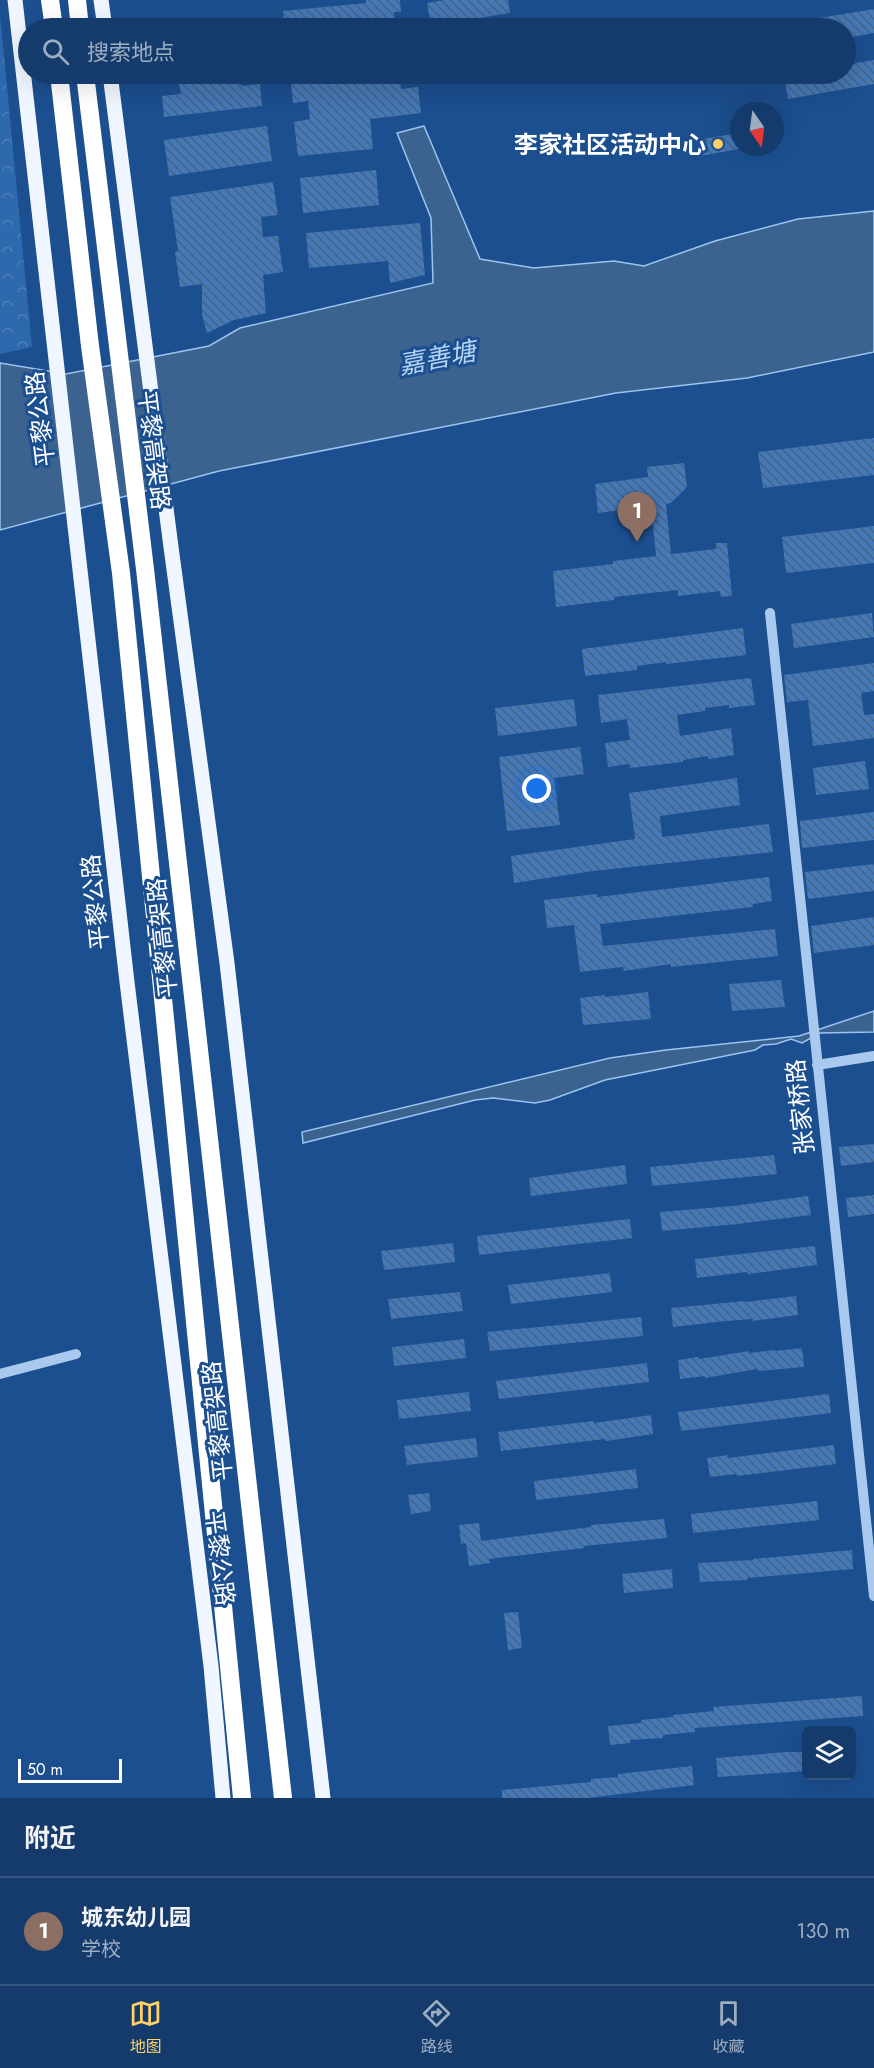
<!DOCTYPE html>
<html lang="zh">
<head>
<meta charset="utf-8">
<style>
	:root { --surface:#143b6b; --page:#1d4271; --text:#f1f3f6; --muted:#9dadc1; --line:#33557e; --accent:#ffd166 }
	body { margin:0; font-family:Jost,"Noto Sans SC",sans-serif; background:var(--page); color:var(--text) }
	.controls { position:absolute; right:18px; bottom:18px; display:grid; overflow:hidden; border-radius:9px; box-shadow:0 6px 24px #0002 }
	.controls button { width:54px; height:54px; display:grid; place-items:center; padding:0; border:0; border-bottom:2px solid var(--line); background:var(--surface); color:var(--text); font:30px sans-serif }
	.compass { position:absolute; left:730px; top:102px; width:54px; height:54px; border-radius:50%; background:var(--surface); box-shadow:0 6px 24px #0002; rotate:166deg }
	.scale { position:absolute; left:18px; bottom:15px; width:104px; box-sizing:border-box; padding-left:6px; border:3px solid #fff; border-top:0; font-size:16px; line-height:21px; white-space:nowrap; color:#fff; -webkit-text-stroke:4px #1b4f8f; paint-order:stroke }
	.you { position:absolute; left:537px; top:789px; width:21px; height:21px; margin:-15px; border:4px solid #fff; border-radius:50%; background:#1a73e8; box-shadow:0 0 0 9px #1a73e833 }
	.badge { display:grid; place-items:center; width:39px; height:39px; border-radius:50%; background:var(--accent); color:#fff; font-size:20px; font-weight:700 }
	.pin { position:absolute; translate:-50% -50px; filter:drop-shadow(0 2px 3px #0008) }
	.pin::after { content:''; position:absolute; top:32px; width:21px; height:18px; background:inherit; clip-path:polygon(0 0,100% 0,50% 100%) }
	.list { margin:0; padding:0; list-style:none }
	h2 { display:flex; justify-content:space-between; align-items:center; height:78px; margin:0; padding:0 24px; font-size:26px }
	h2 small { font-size:20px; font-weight:400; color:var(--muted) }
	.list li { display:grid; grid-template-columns:39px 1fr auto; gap:18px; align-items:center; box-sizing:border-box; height:108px; padding:0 24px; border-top:2px solid var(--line) }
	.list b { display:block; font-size:22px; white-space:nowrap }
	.list p { margin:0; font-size:20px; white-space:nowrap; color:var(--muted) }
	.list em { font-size:20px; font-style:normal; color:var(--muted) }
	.icon { flex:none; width:33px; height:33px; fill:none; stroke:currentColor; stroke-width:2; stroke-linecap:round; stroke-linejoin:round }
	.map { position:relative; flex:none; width:874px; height:1798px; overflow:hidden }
	.search { position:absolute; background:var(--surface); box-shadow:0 6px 24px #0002; left:18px; right:18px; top:18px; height:66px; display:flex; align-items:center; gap:15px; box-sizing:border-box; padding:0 21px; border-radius:33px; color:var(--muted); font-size:22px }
	.sheet { height:186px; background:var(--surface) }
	nav { display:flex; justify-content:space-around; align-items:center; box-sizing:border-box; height:84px; border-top:2px solid var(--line); background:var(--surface); font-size:16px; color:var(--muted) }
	nav a { display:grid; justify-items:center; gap:3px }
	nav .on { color:var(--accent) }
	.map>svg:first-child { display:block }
</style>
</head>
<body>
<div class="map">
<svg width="874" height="1798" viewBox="0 0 874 1798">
	<defs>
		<pattern id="forest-crowns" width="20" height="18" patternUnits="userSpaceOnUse" patternTransform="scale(1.5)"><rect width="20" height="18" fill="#2e69ad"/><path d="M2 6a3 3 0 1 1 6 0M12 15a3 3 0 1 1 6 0" fill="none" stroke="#4d80b9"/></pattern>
		<pattern id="building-back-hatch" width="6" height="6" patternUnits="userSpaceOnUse" patternTransform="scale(1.5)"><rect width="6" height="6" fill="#4478b7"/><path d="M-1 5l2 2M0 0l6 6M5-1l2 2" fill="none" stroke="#486282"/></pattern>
	</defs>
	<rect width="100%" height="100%" fill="#1b4f8f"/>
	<path fill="url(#forest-crowns)" d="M0,15L32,347L0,354Z"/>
	<path fill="#3c6290" stroke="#9cc4f0" stroke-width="1.5" d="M424,126L480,259L534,268L614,261L644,266L715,241L798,219L874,211V352L747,378L616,393L219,471L0,530V363L66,374L209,346L240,328L433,283L431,218L397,133Z
		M874,1011V1032L820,1033L802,1043L791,1039L776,1044L763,1045L755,1050L605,1080L550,1100L535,1103L493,1098L475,1100L303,1143L302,1132L610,1058L666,1050L799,1036Z"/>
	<path fill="url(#building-back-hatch)" d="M366,0H400L401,12H394L395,28H284L283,11L366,3Z
		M445,0H508L510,13L431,26L427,3Z
		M874,9V33L846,38V28H795V22Z
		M874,60V84L788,99L784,75L795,74H846V65Z
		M290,74H399L401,89L418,87L421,113L370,119L373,149L298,156L294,122L310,119L308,101L293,103Z
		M240,77L241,86L260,84L262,106L164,117L162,96L181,94L179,84Z
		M267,126L272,161L169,176L164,140Z
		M739,133V149L700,156L697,140Z
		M376,170L379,205L303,213L300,178Z
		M273,182L278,215L261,217L263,237L278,236L283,272L263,275L266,313L234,320L207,333L202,315V284L180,287L175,252L178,251L170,197Z
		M420,223L425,275L390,283L388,261L309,268L306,233Z
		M874,438V475L763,488L758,452Z
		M684,463L687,487L671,503L666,504L671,554L716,549V543H727L732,596L721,597L720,591L678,596V590L614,597V600L556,607L553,571L613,564V561L656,556L651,506L598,513L595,484L648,477L647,467Z
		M874,526V563L786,573L782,537Z
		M872,613L874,637L794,648L791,624Z
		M743,628L746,655L666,664V662L637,666V670L585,676L582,649Z
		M874,663V691L861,693L864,715L874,714V738L813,746L808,700L787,702L784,675Z
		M751,678L755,705L729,708V705L705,708V711L677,715L680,736L731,728L734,755L709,759L708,756L683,760V762L630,768L629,764L608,767L605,743L630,740L627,719L601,723L598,695Z
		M574,699L577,726L498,736L495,708Z
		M580,747L584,774L554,778L560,825L507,831L499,757Z
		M865,761L869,789L816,795L813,768Z
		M737,778L740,805L660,816L662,837L769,824L773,852L593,871L514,883L511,856L635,839L629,793Z
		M874,812V840L802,848L800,821Z
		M874,864V891L808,899L805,872Z
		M769,877L772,901L753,904V907L600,924L603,946L775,929L778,956L671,967V964L624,971L623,967L580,972L574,925L547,928L544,900L597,894V897Z
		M874,917V945L814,953L811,926Z
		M781,980L785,1007L732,1011L729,984Z
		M648,992L651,1019L583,1025L580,998L605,995V997Z
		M874,1144V1162L841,1166L839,1147Z
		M774,1155L777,1174L652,1186L650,1167Z
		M625,1165L627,1184L531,1196L529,1178Z
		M874,1195V1214L848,1217L846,1198Z
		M808,1196L811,1215L738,1224L662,1231L660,1212L732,1206Z
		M630,1219L632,1238L479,1255L477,1236Z
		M453,1243L455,1262L384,1270L381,1251Z
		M815,1246L817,1265L748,1274L747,1272L697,1278L695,1259Z
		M610,1273L612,1292L511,1304L508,1285Z
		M460,1292L463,1311L391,1319L388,1299Z
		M796,1296L798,1315L752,1321V1319L726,1321L673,1327L671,1308L745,1301V1302Z
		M641,1317L643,1336L490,1351L487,1332Z
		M464,1339L466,1358L394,1366L392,1347Z
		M802,1348L804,1367L758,1371L757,1369L705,1378V1376L680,1379L678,1360L698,1357L699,1359L749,1351V1353L776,1350V1351Z
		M647,1363L649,1382L499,1399L496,1381Z
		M469,1392L471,1411L399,1419L397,1400Z
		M829,1394L831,1413L681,1431L678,1412Z
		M651,1415L653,1434L606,1441L605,1439L501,1451L498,1432L594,1421V1423Z
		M476,1438L478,1457L407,1465L404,1446Z
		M834,1445L836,1464L737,1476L736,1474L710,1477L707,1458L728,1455V1458Z
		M636,1469L638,1488L536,1500L534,1481Z
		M429,1493L431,1511L411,1514L408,1495Z
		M817,1501L819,1520L693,1533L691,1514Z
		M664,1519L667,1538L584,1546V1548L489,1559L490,1563L469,1566L466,1543L461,1544L459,1525L479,1523L481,1541L591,1527V1525Z
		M852,1550L853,1569L747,1578V1580L700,1582L698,1563L753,1560V1559Z
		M672,1569L673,1588L624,1593L622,1574Z
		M518,1612L522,1648L508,1650L504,1613Z
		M862,1696L863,1716L695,1728V1732L663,1735V1738L630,1740V1743L610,1745L608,1726L641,1723V1720L673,1717V1715L714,1711L713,1707Z
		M787,1752H807V1771L718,1777L716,1758Z
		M692,1766L694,1785L588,1798H502V1790L591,1782V1779L618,1777V1774Z"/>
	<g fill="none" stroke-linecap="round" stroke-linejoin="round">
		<path stroke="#a9c9ee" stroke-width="10" d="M770,613L874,1596
			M817,1065L874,1056
			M0,1374L76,1354"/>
		<path stroke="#f0f6ff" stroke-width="15" d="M15,0L127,982L211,1666L223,1798
			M101,0L105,28
			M110,74L171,547L227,963L323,1798"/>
		<path stroke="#fff" stroke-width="18" d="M50,0L54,28
			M77,0L80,28
			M59,74L90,346L121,573L242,1798
			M85,74L145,569L283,1798"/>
	</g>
	<circle fill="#ffd166" stroke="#1b4f8f" stroke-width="2" cx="718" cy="144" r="6"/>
	<g text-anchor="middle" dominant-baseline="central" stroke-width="6" stroke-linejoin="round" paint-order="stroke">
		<g font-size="24" font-weight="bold" fill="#fff" stroke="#1b4f8f" text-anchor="end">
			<text x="706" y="144">李家社区活动中心</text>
		</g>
		<g font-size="24" fill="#fff" stroke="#1b4f8f">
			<text transform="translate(40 419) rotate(-97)">平黎公路</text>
			<text transform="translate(154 450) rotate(83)">平黎高架路</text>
			<text transform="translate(95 902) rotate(-96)">平黎公路</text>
			<text transform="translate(162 938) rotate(-96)">平黎高架路</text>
			<text transform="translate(800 1107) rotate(-96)">张家桥路</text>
			<text transform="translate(217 1421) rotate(-96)">平黎高架路</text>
			<text transform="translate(220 1558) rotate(83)">平黎公路</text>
		</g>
		<g font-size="26" font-style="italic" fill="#b5d3f5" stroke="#1b4f8f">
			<text transform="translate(437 358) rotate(-11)">嘉善塘</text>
		</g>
	</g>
</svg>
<div class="controls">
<button><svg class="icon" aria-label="layers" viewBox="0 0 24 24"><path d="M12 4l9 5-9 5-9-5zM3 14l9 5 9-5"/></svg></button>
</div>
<svg class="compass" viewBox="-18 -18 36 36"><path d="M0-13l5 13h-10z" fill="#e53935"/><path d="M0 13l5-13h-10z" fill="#9dadc1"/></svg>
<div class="scale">50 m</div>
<div class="you"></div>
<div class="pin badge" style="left:637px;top:542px;background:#8d6e63">1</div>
<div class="search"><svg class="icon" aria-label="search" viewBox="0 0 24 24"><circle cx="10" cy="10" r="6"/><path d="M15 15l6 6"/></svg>搜索地点</div>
</div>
<section class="sheet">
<h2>附近<small></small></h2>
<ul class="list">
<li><span class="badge" style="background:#8d6e63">1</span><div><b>城东幼儿园</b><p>学校</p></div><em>130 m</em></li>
</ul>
</section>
<nav>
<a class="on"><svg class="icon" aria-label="map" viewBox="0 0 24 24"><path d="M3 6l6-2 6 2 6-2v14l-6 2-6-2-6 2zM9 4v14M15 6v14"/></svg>地图</a>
<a><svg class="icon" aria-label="directions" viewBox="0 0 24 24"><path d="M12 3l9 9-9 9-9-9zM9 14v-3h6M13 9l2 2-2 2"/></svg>路线</a>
<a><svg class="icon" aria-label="saved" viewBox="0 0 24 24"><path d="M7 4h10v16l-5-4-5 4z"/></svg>收藏</a>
</nav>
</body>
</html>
